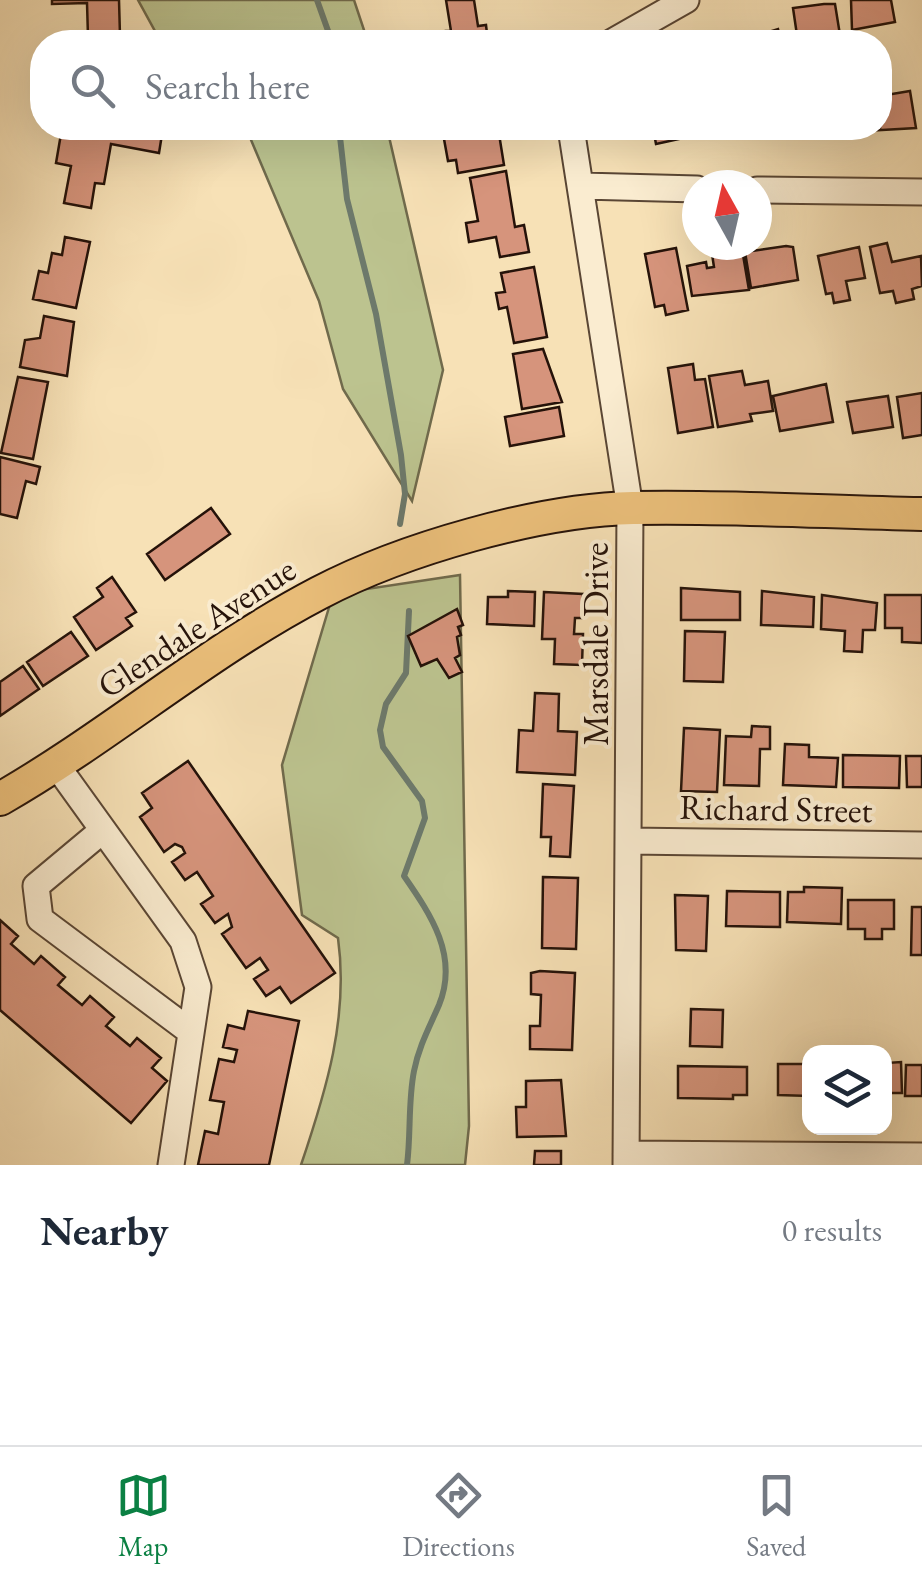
<!DOCTYPE html>
<html lang="en">
<head>
<meta charset="utf-8">
<style>
	:root { --surface:#fff; --page:#f6f6f7; --text:#1f2937; --muted:#747a83; --line:#e0e1e3; --accent:#0b8043 }
	body { margin:0; font-family:"EB Garamond",serif; background:var(--page); color:var(--text) }
	.controls { position:absolute; right:30px; bottom:30px; display:grid; overflow:hidden; border-radius:20px; box-shadow:0 10px 40px #0002 }
	.controls button { width:90px; height:90px; display:grid; place-items:center; padding:0; border:0; border-bottom:2px solid var(--line); background:var(--surface); color:var(--text); font:50px sans-serif }
	.compass { position:absolute; left:682px; top:170px; width:90px; height:90px; border-radius:50%; background:var(--surface); box-shadow:0 10px 40px #0002; rotate:352deg }
	.list { margin:0; padding:0; list-style:none }
	h2 { display:flex; justify-content:space-between; align-items:center; height:130px; margin:0; padding:0 40px; font-size:42px }
	h2 small { font-size:32px; font-weight:400; color:var(--muted) }
	.icon { flex:none; width:55px; height:55px; fill:none; stroke:currentColor; stroke-width:2; stroke-linecap:round; stroke-linejoin:round }
	.map { position:relative; flex:none; width:922px; height:1165px; overflow:hidden }
	.search { position:absolute; background:var(--surface); box-shadow:0 10px 40px #0002; left:30px; right:30px; top:30px; height:110px; display:flex; align-items:center; gap:25px; box-sizing:border-box; padding:0 35px; border-radius:40px; color:var(--muted); font-size:38px }
	.sheet { height:280px; background:var(--surface) }
	nav { display:flex; justify-content:space-around; align-items:center; box-sizing:border-box; height:140px; border-top:2px solid var(--line); background:var(--surface); font-size:28px; color:var(--muted) }
	nav a { display:grid; justify-items:center; gap:5px }
	nav .on { color:var(--accent) }
	.map>svg:first-child { display:block }
</style>
</head>
<body>
<div class="map">
<svg width="922" height="1165" viewBox="0 0 922 1165">
	<rect width="100%" height="100%" fill="#f7e1b6"/>
	<filter id="stains"><feTurbulence type="fractalNoise" baseFrequency=".002" numOctaves="4"/><feColorMatrix values="0 0 0 0 .2 0 0 0 0 .09 0 0 0 0 .02 0 0 0 .5 -.17"/></filter>
	<radialGradient id="worn" r=".72"><stop offset=".6" stop-color="#630" stop-opacity="0"/><stop offset="1" stop-color="#630" stop-opacity=".3"/></radialGradient>
	<path fill="#bcc38f" stroke="#706a4c" stroke-width="2.5" d="M138,0H354L368,42H161Z
		M246,128H387L443,370L412,501L343,389L319,301Z
		M460,575L469,1126L465,1165H301C326,1091 349,1017 338,938L302,915L282,765L333,594Z"/>
	<g fill="none" stroke-linecap="round" stroke-linejoin="round">
		<path stroke="#6d796b" stroke-width="6" d="M317,0L332,42
			M339,128L347,199L376,314L401,455L405,494L400,524
			M407,1165C411,1134 408,1101 414,1071C419,1046 429,1028 439,1005C459,956 431,915 404,876L425,818L422,801L383,747L380,730L386,704L406,673L409,611"/>
	</g>
	<path fill="#d6947c" stroke="#251209" stroke-width="2.5" d="M52,0H119L120,36L88,37L87,3L52,4Z
		M446,0H474L478,26L486,25L488,42H447L446,31H451Z
		M851,0H891L895,22L852,30Z
		M824,4H835L840,35L798,42L793,8Z
		M778,29L781,42H736Z
		M910,91L916,128L865,131L864,128H880V96Z
		M62,128H163L159,153L111,144L104,184L95,183L91,208L64,203L71,166L56,163Z
		M442,128H477L479,137L499,134L504,165L458,173L456,160L448,161Z
		M653,128H687L688,137L656,144Z
		M719,128H780L779,136L719,134Z
		M506,171L515,227L524,225L529,252L500,257L496,237L469,242L466,223L478,221L470,178Z
		M65,237L90,242L76,308L33,299L39,271L48,273L52,253L62,255Z
		M887,243L892,262L921,256L922,286L912,289L914,299L896,303L893,291L880,293L870,247Z
		M786,246L793,247L798,280L751,288L745,252Z
		M859,247L865,278L846,281L850,300L834,303L832,293L826,294L818,256Z
		M676,248L688,310L666,315L664,305L655,307L645,254Z
		M742,249L749,290L692,296L687,266L706,262L707,268L714,267L712,254Z
		M534,267L547,337L514,343L507,307L499,309L496,293L505,292L501,273Z
		M44,316L74,322L67,376L20,367L25,340L40,338Z
		M543,349L562,402L522,409L513,354Z
		M693,364L695,380L705,379L713,427L678,433L668,368Z
		M742,371L745,385L768,381L773,411L750,414L752,421L718,427L709,376Z
		M18,377L48,382L33,459L1,453Z
		M826,384L833,422L780,431L773,396Z
		M922,393V435L903,438L897,397Z
		M888,396L893,427L853,433L847,402Z
		M559,407L564,436L510,446L505,417Z
		M0,457L40,467L36,484L26,481L17,518L0,514Z
		M211,508L230,534L165,580L147,554Z
		M112,577L136,612L126,618L132,626L96,650L74,617L103,597L97,588Z
		M681,588L740,592V620H681Z
		M508,591L535,592L534,626L487,624L488,597H508Z
		M762,591L814,597L813,627L761,625Z
		M544,592L583,594L582,618H575L574,634H583L582,665L554,664L555,639H542Z
		M822,595L877,603L875,630H863L862,652L844,651L845,631L821,629Z
		M885,595H922V643L902,642V628H885Z
		M457,609L463,625L458,627L461,635L457,637L460,655L455,658L462,672L449,678L437,659L421,666L408,636Z
		M685,631L725,632L723,682L684,681Z
		M71,632L88,656L43,686L27,662Z
		M23,666L39,689L0,716V682Z
		M535,693L559,694L558,731L577,732L575,775L517,772L519,730L533,731Z
		M752,726L770,727V749H760L759,786L724,785L726,736L751,737Z
		M684,728L720,730L717,792L681,791Z
		M785,744L809,745V757L838,758L836,787L783,785Z
		M843,755L900,756L899,788L843,787Z
		M906,756H922V787H907Z
		M188,761L335,973L291,1003L280,987L266,996L254,979L268,970L260,958L246,968L222,934L232,927L228,914L215,923L201,904L213,896L197,872L185,880L172,862L185,853L182,847L175,844L164,852L140,817L152,808L142,793Z
		M543,784L574,786L570,857L550,856L551,837H541Z
		M543,877L578,878L576,949L542,948Z
		M804,887L842,888L841,924L787,922L788,892H804Z
		M727,891L780,892V927L726,926Z
		M675,895L708,896L706,951L676,950Z
		M848,900H894V929H882V939H865V929H848Z
		M912,907H922V955H911Z
		M0,920L18,936L11,944L34,964L41,956L65,977L58,985L82,1005L90,996L114,1017L106,1026L130,1046L137,1038L161,1058L152,1068L167,1081L131,1123L0,1010Z
		M540,971L575,973L572,1050L530,1049V1026H540L541,995L531,994V973Z
		M691,1009L723,1010L722,1047L690,1046Z
		M248,1011L299,1021L269,1165H198L205,1131L218,1134L224,1102L210,1100L219,1059L234,1062L237,1050L223,1047L228,1025L244,1029Z
		M884,1055L887,1063L901,1062L902,1093H884Z
		M778,1064H810V1096L778,1095Z
		M906,1065H922V1096H905Z
		M678,1066L747,1067V1095H733V1099L678,1098Z
		M561,1080L566,1136L517,1137L516,1107H526V1081Z
		M535,1151H561V1165H534Z"/>
	<g fill="none" stroke-linecap="round" stroke-linejoin="round">
		<defs>
			<path id="minor" d="M612,42L686,0
				M571,128L630,508L626,1165
				M582,186L697,189
				M757,190L922,192
				M57,766L183,941L198,987L171,1165
				M103,830L36,886L40,919L191,1032
				M629,841L922,845
				M626,1154L922,1156"/>
			<path id="major" d="M0,799C110,736 206,652 319,593C403,549 538,510 633,508C729,506 826,512 922,514"/>
		</defs>
		<use href="#minor" stroke="#5a4634" stroke-width="29"/>
		<use href="#major" stroke="#251209" stroke-width="36"/>
		<use href="#minor" stroke="#faecd0" stroke-width="25"/>
		<use href="#major" stroke="#ecc07b" stroke-width="32"/>
	</g>
	<g text-anchor="middle" dominant-baseline="central" stroke-width="8" stroke-linejoin="round" paint-order="stroke">
		<g font-size="35" fill="#251209" stroke="#faecd0">
			<text transform="translate(196 627) rotate(-33)">Glendale Avenue</text>
			<text transform="translate(595 644) rotate(-90)">Marsdale Drive</text>
			<text transform="translate(776 808) rotate(1)">Richard Street</text>
		</g>
	</g>
	<rect width="100%" height="100%" filter="url(#stains)"/>
	<rect width="100%" height="100%" fill="url(#worn)"/>
</svg>
<div class="controls">
<button><svg class="icon" aria-label="layers" viewBox="0 0 24 24"><path d="M12 4l9 5-9 5-9-5zM3 14l9 5 9-5"/></svg></button>
</div>
<svg class="compass" viewBox="-18 -18 36 36"><path d="M0-13l5 13h-10z" fill="#e53935"/><path d="M0 13l5-13h-10z" fill="#747a83"/></svg>
<div class="search"><svg class="icon" aria-label="search" viewBox="0 0 24 24"><circle cx="10" cy="10" r="6"/><path d="M15 15l6 6"/></svg>Search here</div>
</div>
<section class="sheet">
<h2>Nearby<small>0 results</small></h2>
<ul class="list">
</ul>
</section>
<nav>
<a class="on"><svg class="icon" aria-label="map" viewBox="0 0 24 24"><path d="M3 6l6-2 6 2 6-2v14l-6 2-6-2-6 2zM9 4v14M15 6v14"/></svg>Map</a>
<a><svg class="icon" aria-label="directions" viewBox="0 0 24 24"><path d="M12 3l9 9-9 9-9-9zM9 14v-3h6M13 9l2 2-2 2"/></svg>Directions</a>
<a><svg class="icon" aria-label="saved" viewBox="0 0 24 24"><path d="M7 4h10v16l-5-4-5 4z"/></svg>Saved</a>
</nav>
</body>
</html>
